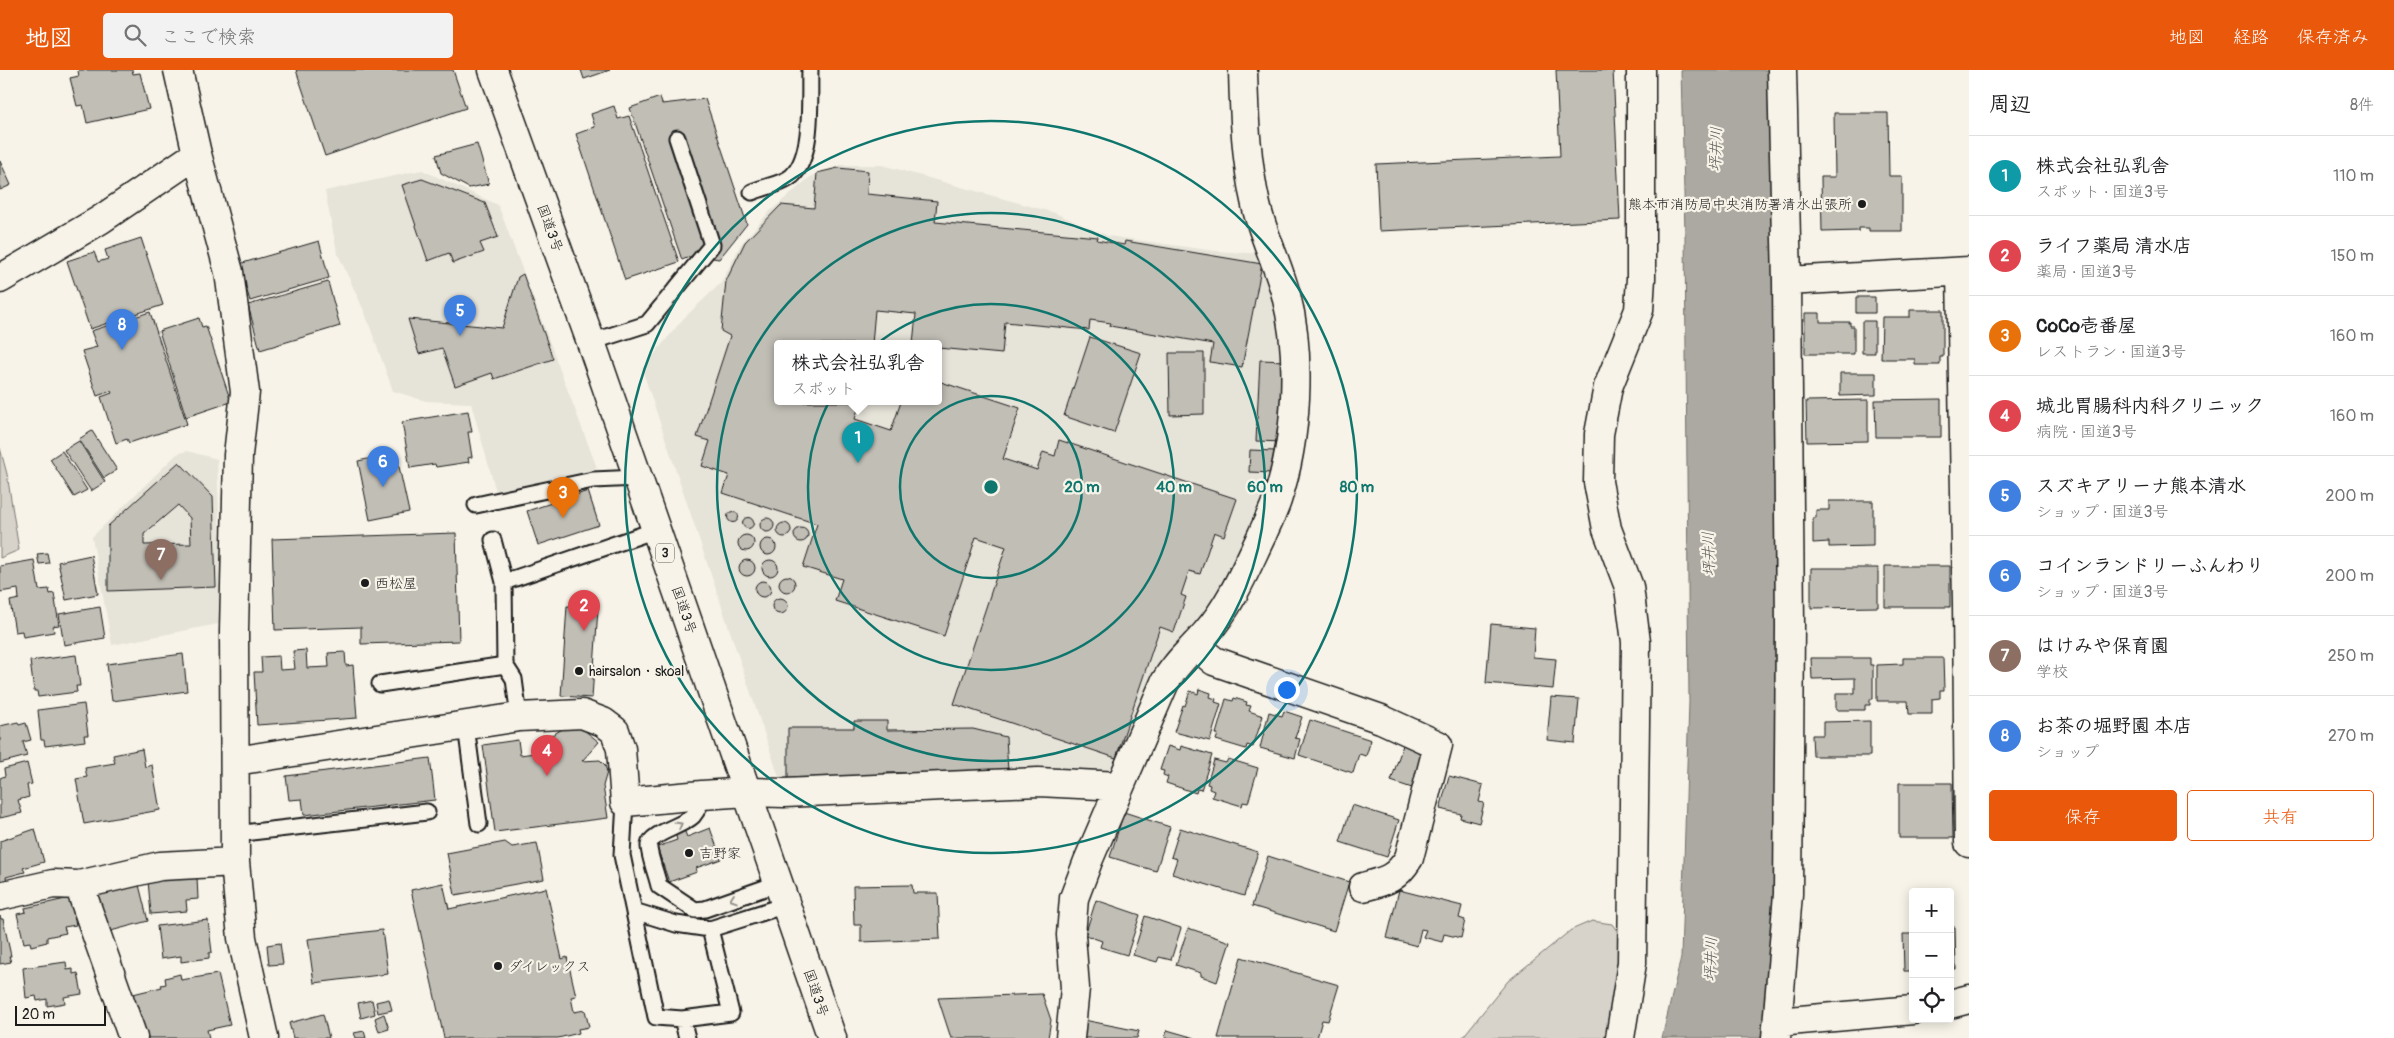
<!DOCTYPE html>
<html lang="ja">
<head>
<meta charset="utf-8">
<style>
	:root { --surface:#fff; --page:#f2f2f2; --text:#202124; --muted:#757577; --line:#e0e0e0; --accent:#ea580c }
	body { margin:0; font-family:Pangolin,"Klee One",sans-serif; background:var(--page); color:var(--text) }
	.controls { position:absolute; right:15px; bottom:15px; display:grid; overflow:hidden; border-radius:5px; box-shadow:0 2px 12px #0003 }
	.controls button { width:45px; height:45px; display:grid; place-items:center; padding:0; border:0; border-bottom:1px solid var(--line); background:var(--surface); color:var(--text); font:25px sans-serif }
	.scale { position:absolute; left:15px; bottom:12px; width:91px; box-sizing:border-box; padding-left:5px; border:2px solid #1c1c1c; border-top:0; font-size:14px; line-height:18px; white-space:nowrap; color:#1c1c1c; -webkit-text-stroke:4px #f7f3e8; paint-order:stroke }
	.you { position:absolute; left:1286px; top:619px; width:18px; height:18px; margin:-12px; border:4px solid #fff; border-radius:50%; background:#1a73e8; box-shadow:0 0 0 8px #1a73e833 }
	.badge { display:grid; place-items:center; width:32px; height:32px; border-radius:50%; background:var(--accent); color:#fff; font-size:16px; font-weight:700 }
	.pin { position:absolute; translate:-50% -41px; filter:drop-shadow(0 1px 2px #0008) }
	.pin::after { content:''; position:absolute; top:26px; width:18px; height:15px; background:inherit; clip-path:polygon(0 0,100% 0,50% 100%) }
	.popup { position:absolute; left:774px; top:270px; width:168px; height:65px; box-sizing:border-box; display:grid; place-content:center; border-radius:5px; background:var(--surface); filter:drop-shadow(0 1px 4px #0005); font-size:16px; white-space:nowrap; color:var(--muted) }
	.popup b { font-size:19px; color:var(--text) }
	.popup::after { content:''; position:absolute; left:50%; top:100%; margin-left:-10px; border:10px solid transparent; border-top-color:var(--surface) }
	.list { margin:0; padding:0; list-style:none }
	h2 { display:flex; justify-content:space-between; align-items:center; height:65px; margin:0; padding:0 20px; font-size:21px }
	h2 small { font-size:16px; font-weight:400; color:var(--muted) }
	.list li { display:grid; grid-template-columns:32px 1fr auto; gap:15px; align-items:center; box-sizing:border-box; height:80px; padding:0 20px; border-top:1px solid var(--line) }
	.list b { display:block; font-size:19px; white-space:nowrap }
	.list p { margin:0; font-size:16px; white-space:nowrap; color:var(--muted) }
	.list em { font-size:16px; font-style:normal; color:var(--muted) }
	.actions { display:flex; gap:10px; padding:15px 20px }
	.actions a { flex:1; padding:11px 0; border:1px solid var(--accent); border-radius:5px; text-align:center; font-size:18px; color:var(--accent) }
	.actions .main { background:var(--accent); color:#fff }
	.icon { flex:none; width:28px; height:28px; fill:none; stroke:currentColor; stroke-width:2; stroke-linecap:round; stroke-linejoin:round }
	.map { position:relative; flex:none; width:1969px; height:968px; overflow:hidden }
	header { display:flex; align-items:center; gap:30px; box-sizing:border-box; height:70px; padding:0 25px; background:var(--accent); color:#fff }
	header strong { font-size:24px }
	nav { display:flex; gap:28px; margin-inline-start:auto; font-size:18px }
	.search { width:350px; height:45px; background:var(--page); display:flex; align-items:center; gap:12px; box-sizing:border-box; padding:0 18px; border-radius:5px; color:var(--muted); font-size:19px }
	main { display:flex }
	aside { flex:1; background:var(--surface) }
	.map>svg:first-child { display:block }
</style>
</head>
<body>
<header>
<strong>地図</strong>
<div class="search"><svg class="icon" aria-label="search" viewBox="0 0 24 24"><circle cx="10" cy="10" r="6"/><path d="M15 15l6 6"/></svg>ここで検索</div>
<nav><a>地図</a><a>経路</a><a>保存済み</a></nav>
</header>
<main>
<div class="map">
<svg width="1969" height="968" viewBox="0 0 1969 968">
	<rect width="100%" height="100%" fill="#f7f3e8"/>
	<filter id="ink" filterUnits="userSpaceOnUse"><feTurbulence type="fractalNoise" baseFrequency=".02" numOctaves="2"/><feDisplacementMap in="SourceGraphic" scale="10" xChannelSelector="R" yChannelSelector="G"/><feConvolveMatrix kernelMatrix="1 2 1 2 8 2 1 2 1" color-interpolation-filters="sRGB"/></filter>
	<g filter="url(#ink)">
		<path fill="#e6e3d9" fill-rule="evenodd" d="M840,95H882L1055,143L1108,166L1215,181L1263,184L1288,286L1282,389L1215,535L1158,595L1145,622L1120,695L1111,706L782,716L642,299L683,249L721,213L741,174L769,142L810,107ZM778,274H938V332H778Z
			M422,100L498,135L597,398L497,425L471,333L426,331L393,321L365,243L337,182L325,121Z
			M187,381L217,389L223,553L112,575L92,467L177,384Z"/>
		<path fill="#d7d3cb" stroke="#7a7874" d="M0,378L7,404L19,480L0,488Z
			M1592,851L1612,854L1620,865L1619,901L1609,968H1462L1508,911L1571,860Z"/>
		<path fill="#aca9a2" stroke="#72716c" d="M1681,0H1769L1778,359L1777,821L1768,968H1662L1681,887L1689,632L1685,164Z"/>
		<path fill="#c0beb5" stroke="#1c1c1c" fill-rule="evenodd" d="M132,0L133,4L140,3L149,39L87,53L83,35L77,36L70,8L79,6L78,1L80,0Z
			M296,0H453L466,38L325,86Z
			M581,0H610L584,9Z
			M1556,0H1613L1620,150L1379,161L1376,94L1560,86Z
			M660,27L662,34L705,29L747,154L719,189L694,185L682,190L630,38Z
			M614,36L618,49L629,46L679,192L625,210L576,64L595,57L591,44Z
			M1834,43H1888L1889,106H1902V161H1869V158H1859V161L1822,162L1821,107H1835Z
			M477,74L489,114L469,118L441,103L436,85Z
			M0,91L11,115L0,120Z
			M838,98L868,101L867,124L937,131L935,152L1098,167L1097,170L1124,175L1125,171L1262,194L1242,297L1210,292L1213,274L1110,256L1111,253L1090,250L1089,260L1005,252L1002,284L938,278V274H913L916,244L875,240L872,274H778V332H860L855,349L891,361L901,332H938V311L1020,338L1003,389L1037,400L1043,382L1055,386L1059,370L1237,429L1224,466L1214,462L1200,504L1189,501L1181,525L1186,527L1174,562L1160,557L1116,688L954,634L1006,477L976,467L944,566L835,531L842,509L803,497L817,454L723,423L729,405L702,396L710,371L697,367L730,266L721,261L726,211L745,172L781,135L814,138L817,103Z
			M422,109L485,133L498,167L480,173L484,182L453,193L449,183L428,191L402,115Z
			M141,168L163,235L90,259L67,191L94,182L98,192L108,189L105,180Z
			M319,171L329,208L250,231L239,194Z
			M523,204L553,289L494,309L492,303L455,316L442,278L419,284L408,249L502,258L518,207Z
			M328,212L340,256L260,280L248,235Z
			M1856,227H1875V243H1856Z
			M1910,240H1943V287H1940V295H1915V289H1881L1882,247H1910Z
			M150,242L187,354L129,373L127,369L116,373L101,327L112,323L111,321L97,326L82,281L97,277L91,261Z
			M1805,243H1820V252H1850V256H1854V284H1805Z
			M199,248L202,257L206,256L231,332L186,347L159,261Z
			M1862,251H1875V283H1862Z
			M1090,267L1141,283L1114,363L1064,346Z
			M1169,283H1204V344L1170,345Z
			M1260,290L1286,291L1283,372L1256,371Z
			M1840,303H1876V325L1840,326Z
			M1941,329V367H1876L1875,330Z
			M1868,330V371L1807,372L1806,331Z
			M468,341L472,362H468L472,387L468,388L469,392L436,397L435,394L410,398L402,352Z
			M92,361L117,400L104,408L79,369Z
			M79,371L105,412L91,421L64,380Z
			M1250,380L1275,381L1274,403L1249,402Z
			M62,381L87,420L74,427L50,389Z
			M396,383L409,442L370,450L358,391Z
			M179,392L213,427L216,517L108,521V456ZM178,435L190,448L191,474L144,475V464Z
			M588,421L599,455L538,475L527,441Z
			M1829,431H1873V476L1829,477V472L1813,473V448H1816V440H1829Z
			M727.5 447a5.5 5.5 0 1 1 11 0a5.5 5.5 0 1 1-11 0Z
			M742.5 453a5.5 5.5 0 1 1 11 0a5.5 5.5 0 1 1-11 0Z
			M760 455a7 7 0 1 1 14 0a7 7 0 1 1-14 0Z
			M777 460a7 7 0 1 1 14 0a7 7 0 1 1-14 0Z
			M794 465a7 7 0 1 1 14 0a7 7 0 1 1-14 0Z
			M456,463L459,571L361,574V557L275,560L272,469Z
			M738 473a8 8 0 1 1 16 0a8 8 0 1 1-16 0Z
			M760 477a8 8 0 1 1 16 0a8 8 0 1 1-16 0Z
			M47,483L49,493L39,494L37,484Z
			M91,485L98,524L66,530L58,492Z
			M34,490L39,520L49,519L50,524L54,523L59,555L53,556L54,562L23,567L22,561L15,562L10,531L19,529L18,519L0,522V496Z
			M739 498a8 8 0 1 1 16 0a8 8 0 1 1-16 0Z
			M762 498a8 8 0 1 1 16 0a8 8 0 1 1-16 0Z
			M1885,496H1950V537H1885Z
			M1811,498H1878V537L1811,538Z
			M779 514a8 8 0 1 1 16 0a8 8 0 1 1-16 0Z
			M755 519a8 8 0 1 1 16 0a8 8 0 1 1-16 0Z
			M772 536a8 8 0 1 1 16 0a8 8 0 1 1-16 0Z
			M567,536L598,538L592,628L561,626Z
			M100,537L105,568L64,575L59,544Z
			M1491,554L1535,558L1533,587L1556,589L1553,619L1486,613Z
			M306,580L307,598L329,597L328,583L345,582L346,596L353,595L357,648L257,655L254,602H262L261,587L279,586L280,600L295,599L293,581Z
			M183,584L187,621L112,631L107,594Z
			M76,585L80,616H76L77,622L38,627L37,621H34L30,591Z
			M1811,588H1870V595H1873V629H1870V635H1865V640H1836V623H1855V608L1812,609Z
			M1903,588H1943L1944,620H1940V628L1932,629V644H1909L1908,631H1877V595L1903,594Z
			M1199,619L1211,623L1210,627L1216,629L1215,632L1221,634L1210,671L1174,662L1183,635L1185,636L1190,621L1198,624Z
			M1551,627L1579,629L1575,673L1547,670Z
			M1234,628L1247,632L1246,635L1251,636L1249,641L1263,646L1253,677L1247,675L1246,679L1216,670L1218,664H1216L1226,629L1233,631Z
			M84,634L88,665H84L85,671L45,676L44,670H41L38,640Z
			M1284,641L1302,647L1295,668L1300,669L1295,688L1260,678L1269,642L1282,646Z
			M1310,650L1371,670L1366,686L1359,684L1353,703L1299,685Z
			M854,651H887V660L973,659L1006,667L1008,702L884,703V710H788V658H854Z
			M1870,651V686H1813L1812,665H1823V652Z
			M18,652L19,655L26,653L31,670L23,672L27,686L0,693V656Z
			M575,656L584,660L599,672L582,691L600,690L605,695L607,702L603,716L608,748L495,762L483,675L518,670L520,685L550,681L548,665L554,664L566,657Z
			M1403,675L1416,679L1423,689L1415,719L1391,711Z
			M1168,676L1180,680L1181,676L1212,685L1201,720L1197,719L1196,723L1166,713L1168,707L1163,705L1164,701L1160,700Z
			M142,679L145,697L152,695L160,740L84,754L76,709L87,707L85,698L115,693L113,685Z
			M430,688L435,730L304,745L302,729L289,730L286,706Z
			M1228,689L1258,698L1248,733L1243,732L1242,736L1212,727L1214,721L1209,719L1210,715L1207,714L1214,690L1226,693Z
			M27,693L32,714L27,715L29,727L18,730L22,743L0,748V708L5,706L4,699Z
			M1449,706L1483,715L1479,732L1484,733L1479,753L1460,748L1461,744L1440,739Z
			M1899,713H1952L1953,768H1899Z
			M1352,735L1399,750L1387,787L1340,772Z
			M1124,742L1170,757L1156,801L1110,787Z
			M683,757L687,767L710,758L721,789L696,798L697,802L669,812L657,777L677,770L675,763Z
			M1180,758L1258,782L1244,826L1172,804L1177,789L1171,787Z
			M35,759L44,792L23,798L25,802L6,807L7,811L0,812V771Z
			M505,772L512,777L537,773L544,809L455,825L447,783Z
			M1268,786L1349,812L1334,861L1252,836Z
			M197,807L198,829L186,830L187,841L151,844L148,811Z
			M138,811L148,851L107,862L96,822Z
			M443,813L449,839L546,818L562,889L567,887L576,926L571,927L574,942L585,940L589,957L578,959L579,963L558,968H444L411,820Z
			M912,815L913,823H938L940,869L861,872V855H854L853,816Z
			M1399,820L1462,836L1459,848L1465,850L1461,868L1444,864L1442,872L1423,867L1426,860L1421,859L1417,876L1387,868Z
			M70,828L76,855L64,857L66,863L47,867V872L31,876L30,872L24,873L17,844L26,842L25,838Z
			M1096,830L1140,845L1127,885L1100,877L1102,871L1085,865Z
			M0,846L1,849H3L11,886H9L11,892L0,894Z
			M1145,846L1181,858L1171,890L1159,887L1157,892L1133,885Z
			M208,850L212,882L209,883V888L181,892V886L161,889L157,856Z
			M1950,857H1955L1956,899H1950Z
			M1188,858L1230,872L1217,912L1201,906V903L1176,895Z
			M382,860L388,904L314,913L308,869Z
			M1903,864H1913V901H1904Z
			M280,873L283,894L269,895L267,875Z
			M1241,887L1339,915L1328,951L1322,950L1317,968H1218Z
			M66,892L67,900L73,899V904L78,903L82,924L64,927L65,933L47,936V929L37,931L36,926L26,928L23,898Z
			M180,904L181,910L218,904L230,955L207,960L209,968H143L133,924L162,917L161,915L166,914L165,908Z
			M1042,924L1051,950L1048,968H951L938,928Z
			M389,929L392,940L378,943L376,932Z
			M372,930L375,944L361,948L358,933Z
			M323,944L329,968H293L289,953Z
			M384,944L389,959L379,962L375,948Z
			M1084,950L1139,961L1137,968H1080Z
			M1167,960L1195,968H1165Z
			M364,961L366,968H356L354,963Z"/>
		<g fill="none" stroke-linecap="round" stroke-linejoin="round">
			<defs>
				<path id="lane" d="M752,122C763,117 783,114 792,106C814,85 809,29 810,0
					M591,272L647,254L712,175L677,68
					M476,435L593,410L638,408
					M493,470L504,512L656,460
					M504,512L505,595L514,609L519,647
					M380,614L505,595
					M466,656L479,754
					M702,725C701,732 698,740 693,746C683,756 651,763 649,775C648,783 657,806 659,816L695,840L705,839L779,813
					M625,732L622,785L656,947L682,949L731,943L710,859
					M235,764L427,742
					M634,841L676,854L710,859L786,835
					M682,949L687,968"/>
				<path id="street" d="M178,0L197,84L229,202L245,322L238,385L234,561L235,792L242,868L264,968
					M1961,202L1967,532H1969
					M0,209L100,150L197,84
					M1787,211L1969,201
					M1967,532L1969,773
					M1195,575L1214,591L1381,649L1438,675L1409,788C1396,809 1386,811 1363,817
					M235,691L519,647L582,644L603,652L615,661L621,679L625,732L702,725L748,722L784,723L1038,712L1120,716
					M79,815L133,968
					M0,826L53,814L79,815L160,796L235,792
					M1950,934L1969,929
					M1778,952L1913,940
					M1070,968L1075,918L1071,865L1074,828L1088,791L1165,612C1176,592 1192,580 1206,563C1231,535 1246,498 1262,465C1267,453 1273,442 1277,430C1297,370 1302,286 1286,225C1278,194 1263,166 1256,135C1246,92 1244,44 1243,0
					M1620,968L1632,893L1636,572L1629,517L1607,459L1598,412L1599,364L1608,317L1639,240L1641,208V0
					M1776,968L1788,824L1790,555L1787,211L1782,0"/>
				<path id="highway" d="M493,0L591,272L832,968"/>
			</defs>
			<use href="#lane" stroke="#1c1c1c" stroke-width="19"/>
			<use href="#street" stroke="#1c1c1c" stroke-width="31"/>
			<use href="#highway" stroke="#1c1c1c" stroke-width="31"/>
			<use href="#lane" stroke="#f7f3e8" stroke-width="15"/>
			<use href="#street" stroke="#f7f3e8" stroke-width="28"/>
			<use href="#highway" stroke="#f7f3e8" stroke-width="28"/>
		</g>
		<defs><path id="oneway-chevron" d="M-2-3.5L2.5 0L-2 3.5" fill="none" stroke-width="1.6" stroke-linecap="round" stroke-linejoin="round" transform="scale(1.25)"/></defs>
		<g stroke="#94928c">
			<use href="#oneway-chevron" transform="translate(679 755) rotate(-30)"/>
			<use href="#oneway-chevron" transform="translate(733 829) rotate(161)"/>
		</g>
	</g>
	<g fill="none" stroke="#0f766e" stroke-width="2.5">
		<circle cx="991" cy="417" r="91"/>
		<circle cx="991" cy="417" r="183"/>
		<circle cx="991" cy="417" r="274"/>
		<circle cx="991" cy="417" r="366"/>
	</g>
	<g fill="#1c1c1c" stroke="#f7f3e8" stroke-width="2">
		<circle cx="1862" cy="134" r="5"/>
		<circle cx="365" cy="513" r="5"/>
		<circle cx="579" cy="601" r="5"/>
		<circle cx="689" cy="783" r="5"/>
		<circle cx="498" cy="896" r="5"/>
	</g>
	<g text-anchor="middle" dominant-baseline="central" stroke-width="4.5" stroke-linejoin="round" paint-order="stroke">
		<rect fill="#f7f3e8" stroke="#5e5c59" stroke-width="1" x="656" y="473.5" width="18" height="19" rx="4"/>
		<g font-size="12" font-weight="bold" fill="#1c1c1c">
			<text x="665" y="483">3</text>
		</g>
		<g font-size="14" fill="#1c1c1c" stroke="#f7f3e8" text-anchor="start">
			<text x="1852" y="134" text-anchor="end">熊本市消防局中央消防署清水出張所</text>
			<text x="375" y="513">西松屋</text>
			<text x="589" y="601">hairsalon・skoal</text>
			<text x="699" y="783">吉野家</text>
			<text x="508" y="896">ダイレックス</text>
		</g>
		<g font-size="14" fill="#1c1c1c" stroke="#f7f3e8">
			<text transform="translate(550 158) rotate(70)">国道3号</text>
			<text transform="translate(684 540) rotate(71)">国道3号</text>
			<text transform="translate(816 923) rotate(71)">国道3号</text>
		</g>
		<g font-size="15" font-style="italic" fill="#565452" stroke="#f7f3e8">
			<text transform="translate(1716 79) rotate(-88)">坪井川</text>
			<text transform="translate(1709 484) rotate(-92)">坪井川</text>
			<text transform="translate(1711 889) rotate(-88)">坪井川</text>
		</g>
	</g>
	<circle cx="991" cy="417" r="8" fill="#0f766e" stroke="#f7f3e8" stroke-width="2.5"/>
	<g font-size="15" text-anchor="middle" font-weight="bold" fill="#0f766e" stroke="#f7f3e8" stroke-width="4.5" stroke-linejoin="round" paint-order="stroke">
		<text x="1082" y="422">20 m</text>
		<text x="1174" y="422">40 m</text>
		<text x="1265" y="422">60 m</text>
		<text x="1357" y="422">80 m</text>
	</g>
</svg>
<div class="controls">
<button>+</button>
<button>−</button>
<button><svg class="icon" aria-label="locate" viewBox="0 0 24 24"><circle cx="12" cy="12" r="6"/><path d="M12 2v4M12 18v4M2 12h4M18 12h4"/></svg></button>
</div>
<div class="scale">20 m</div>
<div class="you"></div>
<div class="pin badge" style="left:858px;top:393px;background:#0f9aa8">1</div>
<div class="popup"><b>株式会社弘乳舎</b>スポット</div>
<div class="pin badge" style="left:584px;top:561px;background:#e0444e">2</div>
<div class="pin badge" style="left:563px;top:448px;background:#e8710a">3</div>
<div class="pin badge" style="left:547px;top:706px;background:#e0444e">4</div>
<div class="pin badge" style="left:460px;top:266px;background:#3f7fe0">5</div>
<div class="pin badge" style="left:383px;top:417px;background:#3f7fe0">6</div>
<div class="pin badge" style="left:161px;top:510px;background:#8d6e63">7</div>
<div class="pin badge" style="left:122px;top:280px;background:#3f7fe0">8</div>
</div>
<aside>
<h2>周辺<small>8件</small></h2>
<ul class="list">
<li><span class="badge" style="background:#0f9aa8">1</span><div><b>株式会社弘乳舎</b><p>スポット · 国道3号</p></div><em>110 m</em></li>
<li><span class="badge" style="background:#e0444e">2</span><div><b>ライフ薬局 清水店</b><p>薬局 · 国道3号</p></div><em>150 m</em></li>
<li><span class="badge" style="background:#e8710a">3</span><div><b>CoCo壱番屋</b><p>レストラン · 国道3号</p></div><em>160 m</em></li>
<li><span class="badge" style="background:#e0444e">4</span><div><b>城北胃腸科内科クリニック</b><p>病院 · 国道3号</p></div><em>160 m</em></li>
<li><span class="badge" style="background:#3f7fe0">5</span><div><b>スズキアリーナ熊本清水</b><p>ショップ · 国道3号</p></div><em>200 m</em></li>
<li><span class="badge" style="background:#3f7fe0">6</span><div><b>コインランドリーふんわり</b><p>ショップ · 国道3号</p></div><em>200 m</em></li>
<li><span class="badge" style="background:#8d6e63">7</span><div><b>はけみや保育園</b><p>学校</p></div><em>250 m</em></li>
<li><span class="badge" style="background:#3f7fe0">8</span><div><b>お茶の堀野園 本店</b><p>ショップ</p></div><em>270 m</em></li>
</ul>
<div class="actions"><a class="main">保存</a><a>共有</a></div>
</aside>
</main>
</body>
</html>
